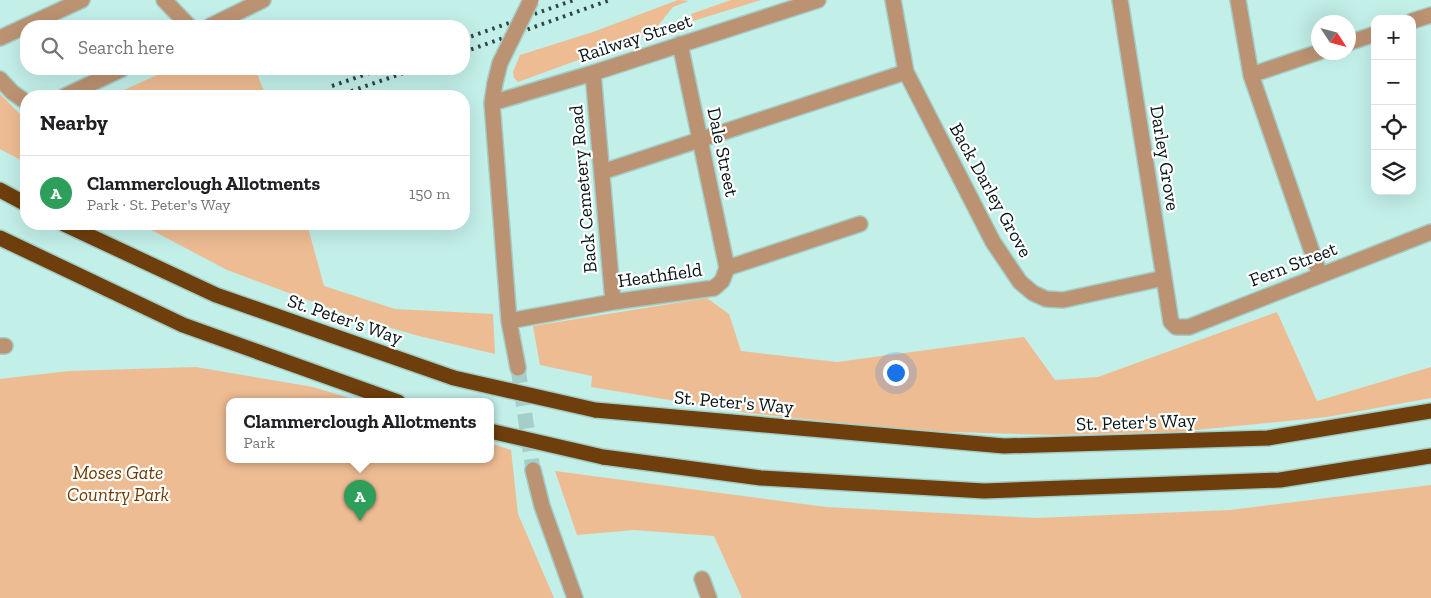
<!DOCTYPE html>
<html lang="en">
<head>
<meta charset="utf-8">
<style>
	:root { --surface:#fff; --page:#f6f6f6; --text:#202124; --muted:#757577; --line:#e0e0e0; --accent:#7c3aed }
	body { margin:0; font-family:"Zilla Slab",serif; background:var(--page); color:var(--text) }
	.controls { position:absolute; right:15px; top:15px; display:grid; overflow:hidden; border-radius:10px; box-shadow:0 5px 20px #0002 }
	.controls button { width:45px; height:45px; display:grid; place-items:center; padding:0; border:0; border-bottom:1px solid var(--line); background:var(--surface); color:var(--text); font:25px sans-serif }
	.compass { position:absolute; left:1311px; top:15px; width:45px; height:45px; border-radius:50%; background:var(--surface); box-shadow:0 5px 20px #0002; rotate:126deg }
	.you { position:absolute; left:895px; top:372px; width:18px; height:18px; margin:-12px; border:4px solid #fff; border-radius:50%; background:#1a73e8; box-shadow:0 0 0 8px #1a73e833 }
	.badge { display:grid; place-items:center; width:32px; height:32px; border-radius:50%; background:var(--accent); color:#fff; font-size:16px; font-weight:700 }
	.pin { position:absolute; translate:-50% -41px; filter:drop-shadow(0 1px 2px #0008) }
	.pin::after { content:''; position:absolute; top:26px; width:18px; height:15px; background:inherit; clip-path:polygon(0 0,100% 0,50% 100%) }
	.popup { position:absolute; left:226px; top:398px; width:268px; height:65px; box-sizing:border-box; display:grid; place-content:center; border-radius:10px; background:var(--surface); filter:drop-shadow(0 1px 4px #0005); font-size:16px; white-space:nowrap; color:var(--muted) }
	.popup b { font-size:19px; color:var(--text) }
	.popup::after { content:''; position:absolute; left:50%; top:100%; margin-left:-10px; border:10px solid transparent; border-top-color:var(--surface) }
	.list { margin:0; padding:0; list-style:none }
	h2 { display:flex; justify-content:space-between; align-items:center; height:65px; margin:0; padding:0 20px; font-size:21px }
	h2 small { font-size:16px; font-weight:400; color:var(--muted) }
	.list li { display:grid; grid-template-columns:32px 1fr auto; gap:15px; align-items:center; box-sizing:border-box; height:75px; padding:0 20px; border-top:1px solid var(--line) }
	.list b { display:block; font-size:19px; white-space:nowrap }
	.list p { margin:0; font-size:16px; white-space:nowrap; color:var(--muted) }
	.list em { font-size:16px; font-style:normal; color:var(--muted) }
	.icon { flex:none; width:28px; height:28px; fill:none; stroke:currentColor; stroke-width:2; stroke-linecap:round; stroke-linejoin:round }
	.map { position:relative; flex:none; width:1431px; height:598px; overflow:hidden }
	.search { position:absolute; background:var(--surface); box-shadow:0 5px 20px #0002; left:20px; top:20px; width:450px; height:55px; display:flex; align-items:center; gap:12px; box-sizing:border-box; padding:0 18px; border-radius:20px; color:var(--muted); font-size:19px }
	.panel { position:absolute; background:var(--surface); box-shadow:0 5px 20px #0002; left:20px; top:90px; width:450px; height:140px; border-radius:20px }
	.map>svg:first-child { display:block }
</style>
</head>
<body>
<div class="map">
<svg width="1431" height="598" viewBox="0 0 1431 598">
	<rect width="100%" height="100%" fill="#c2efe8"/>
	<path fill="#eebc93" d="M678,0L689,1L673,7L652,33L518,82L514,78L513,72L520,55L593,32Z
		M731,0H761L693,21L691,14Z
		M170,69H255L266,96H111Z
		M0,94L26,120V163L0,149Z
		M140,224H307L324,286L395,309L493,314L495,354L419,336L359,319L227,270Z
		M707,298L729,314L741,351L837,362L1024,337L1055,380L1098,377L1277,312L1317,401L1431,367V398L1327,417L1176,432L1053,435L919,431L748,413L591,387L592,376L540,365L533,326Z
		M196,367L313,387L362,402H230V460H490V443L511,450L518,514L554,598H0V379L69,371Z
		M555,471L826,507L1037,518L1230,510L1431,485V598H742L714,536L634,530L577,535Z"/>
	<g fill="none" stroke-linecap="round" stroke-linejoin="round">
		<path stroke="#a6cec8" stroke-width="15" stroke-dasharray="15 8" stroke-linecap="butt" d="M518,368L533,470"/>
		<defs>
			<path id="minor" d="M164,0L189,26
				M893,0L906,72L993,242L1020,282L1033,293L1046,299L1063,300L1164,278
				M1120,0L1171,322L1176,327H1189L1431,232
				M1238,0L1251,75L1320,275
				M1412,21L1431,15
				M210,26L263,0
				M0,38L82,0
				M1348,43L1375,34
				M680,44L727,268
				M593,73L613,302
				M1251,75L1319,52
				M0,79L12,92L26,102
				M495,83L492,103L509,321L518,368
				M65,96L122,69
				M492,103L593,73L818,0
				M602,172L906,72
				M509,321L613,302L714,288L722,281L727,268L860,224
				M0,346H5
				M533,470L542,506L575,598
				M702,579L709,598"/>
			<path id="highway" d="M0,190L26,204
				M64,224L216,295L454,378
				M0,238L183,325L398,402
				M595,410L1004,446L1268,438L1431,411
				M603,457L761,478L984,491L1280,480L1431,456"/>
		</defs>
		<use href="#minor" stroke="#a4ccc6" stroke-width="18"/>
		<use href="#highway" stroke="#a4ccc6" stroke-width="18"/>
		<use href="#minor" stroke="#bb9272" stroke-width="15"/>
		<use href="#highway" stroke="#6e3e0c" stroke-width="15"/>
		<path stroke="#2f4542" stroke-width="4" stroke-dasharray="2.5 5" stroke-linecap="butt" d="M464,39L574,0
			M464,52L610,0
			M332,86L381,69
			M337,96L415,69"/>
		<defs>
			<path id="minor-bridge" d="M495,83L500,63L531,0"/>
			<path id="highway-bridge" d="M454,378L595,410
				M490,431L603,457"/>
		</defs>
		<use href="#minor-bridge" stroke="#a4ccc6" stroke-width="18" stroke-linecap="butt"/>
		<use href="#highway-bridge" stroke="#a4ccc6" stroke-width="18" stroke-linecap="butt"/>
		<use href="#minor-bridge" stroke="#bb9272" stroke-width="15"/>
		<use href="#highway-bridge" stroke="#6e3e0c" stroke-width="15"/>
	</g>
	<g text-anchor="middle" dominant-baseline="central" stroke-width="4.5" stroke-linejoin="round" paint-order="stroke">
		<g font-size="19" fill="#061614" stroke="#fff">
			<text transform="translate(635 38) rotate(-18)">Railway Street</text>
			<text transform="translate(723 152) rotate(78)">Dale Street</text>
			<text transform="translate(1165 158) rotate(81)">Darley Grove</text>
			<text transform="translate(583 189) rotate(-95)">Back Cemetery Road</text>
			<text transform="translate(991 190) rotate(61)">Back Darley Grove</text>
			<text transform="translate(1293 264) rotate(-21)">Fern Street</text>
			<text transform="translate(660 275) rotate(-8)">Heathfield</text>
			<text transform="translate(345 319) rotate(19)">St. Peter's Way</text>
			<text transform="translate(734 402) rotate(5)">St. Peter's Way</text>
			<text transform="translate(1136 422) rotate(-2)">St. Peter's Way</text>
		</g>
		<g font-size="19" font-style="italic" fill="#6d3a00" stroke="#fff">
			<text x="118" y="472">Moses Gate<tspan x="118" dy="22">Country Park</tspan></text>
		</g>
	</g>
</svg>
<div class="controls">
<button>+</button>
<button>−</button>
<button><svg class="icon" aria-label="locate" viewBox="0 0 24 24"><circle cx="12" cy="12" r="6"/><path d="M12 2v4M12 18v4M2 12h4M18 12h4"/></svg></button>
<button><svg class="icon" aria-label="layers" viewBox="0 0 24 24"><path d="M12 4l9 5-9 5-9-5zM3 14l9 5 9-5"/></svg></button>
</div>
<svg class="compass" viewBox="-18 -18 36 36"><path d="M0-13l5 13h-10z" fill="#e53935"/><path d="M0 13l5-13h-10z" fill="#757577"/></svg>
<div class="you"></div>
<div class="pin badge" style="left:360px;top:521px;background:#2e9e5b">A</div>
<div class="popup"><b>Clammerclough Allotments</b>Park</div>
<div class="search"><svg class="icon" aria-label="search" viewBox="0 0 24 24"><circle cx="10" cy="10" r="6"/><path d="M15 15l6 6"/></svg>Search here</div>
<section class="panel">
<h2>Nearby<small></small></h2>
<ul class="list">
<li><span class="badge" style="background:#2e9e5b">A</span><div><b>Clammerclough Allotments</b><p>Park · St. Peter's Way</p></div><em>150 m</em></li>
</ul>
</section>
</div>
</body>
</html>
